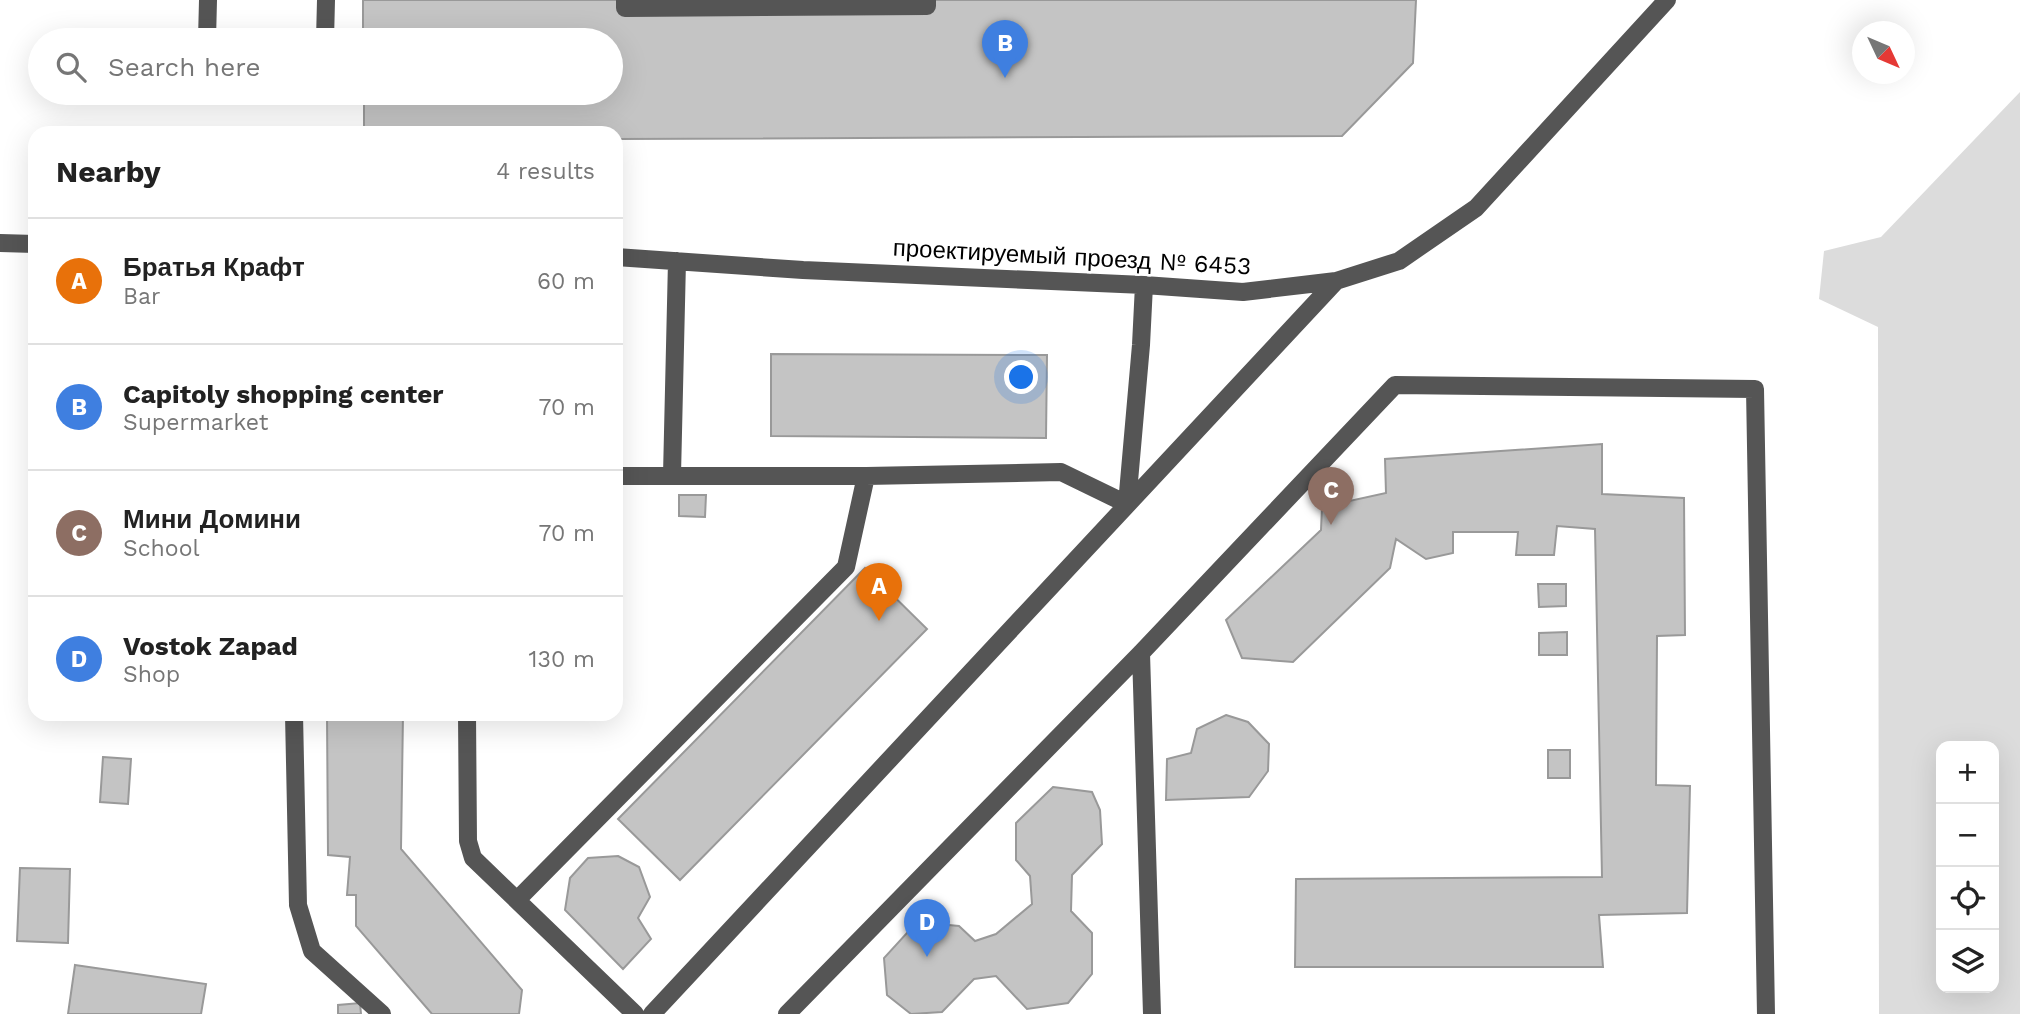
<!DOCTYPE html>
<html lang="en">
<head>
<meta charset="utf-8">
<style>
	:root { --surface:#fff; --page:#f6f6f6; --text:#222; --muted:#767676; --line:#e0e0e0; --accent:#000 }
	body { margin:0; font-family:"Work Sans",sans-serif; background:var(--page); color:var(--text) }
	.controls { position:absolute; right:21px; bottom:21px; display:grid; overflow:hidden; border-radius:14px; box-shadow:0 7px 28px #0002 }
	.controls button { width:63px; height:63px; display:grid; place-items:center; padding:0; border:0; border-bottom:2px solid var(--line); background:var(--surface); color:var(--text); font:35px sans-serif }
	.compass { position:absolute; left:1852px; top:21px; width:63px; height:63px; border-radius:50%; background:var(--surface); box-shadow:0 7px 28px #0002; rotate:134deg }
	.you { position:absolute; left:1022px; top:378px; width:24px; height:24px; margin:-18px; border:5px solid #fff; border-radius:50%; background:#1a73e8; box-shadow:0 0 0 10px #1a73e833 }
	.badge { display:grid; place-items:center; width:46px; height:46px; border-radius:50%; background:var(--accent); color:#fff; font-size:23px; font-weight:700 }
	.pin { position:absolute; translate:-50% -58px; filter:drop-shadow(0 2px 4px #0008) }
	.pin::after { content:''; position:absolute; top:37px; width:24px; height:21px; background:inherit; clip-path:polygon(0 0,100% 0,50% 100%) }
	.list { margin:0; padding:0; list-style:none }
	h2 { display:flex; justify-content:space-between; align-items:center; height:91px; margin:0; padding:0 28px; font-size:30px }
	h2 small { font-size:23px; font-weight:400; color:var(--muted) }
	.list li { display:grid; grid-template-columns:46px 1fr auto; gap:21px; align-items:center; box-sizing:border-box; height:126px; padding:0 28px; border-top:2px solid var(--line) }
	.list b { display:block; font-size:26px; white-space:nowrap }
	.list p { margin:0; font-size:23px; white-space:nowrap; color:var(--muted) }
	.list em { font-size:23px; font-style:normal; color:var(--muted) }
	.icon { flex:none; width:38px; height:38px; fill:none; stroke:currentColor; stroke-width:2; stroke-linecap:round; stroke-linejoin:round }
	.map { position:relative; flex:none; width:2020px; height:1014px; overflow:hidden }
	.search { position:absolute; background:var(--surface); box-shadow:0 7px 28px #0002; left:28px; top:28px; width:595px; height:77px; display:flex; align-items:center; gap:18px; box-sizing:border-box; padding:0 24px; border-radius:38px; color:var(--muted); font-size:26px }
	.panel { position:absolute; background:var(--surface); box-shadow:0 7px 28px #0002; left:28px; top:126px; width:595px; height:595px; border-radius:21px }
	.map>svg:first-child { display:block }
</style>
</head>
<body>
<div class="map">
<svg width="2020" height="1014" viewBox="0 0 2020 1014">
	<rect width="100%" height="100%" fill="#fff"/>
	<path fill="#dcdcdc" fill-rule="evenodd" d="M2020,92V1014H1879L1878,327L1819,299L1824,251L1881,237ZM1941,746H1994V988H1941Z"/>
	<path fill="#c4c4c4" stroke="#999" stroke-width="2" d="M363,0H1416L1413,63L1342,136L616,139V133H364V93H611V40H363Z
		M616,349H622L621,431L616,432Z
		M771,354L1047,355L1046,438L771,436Z
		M1602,444V494L1684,498L1685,635L1657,636L1656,785L1690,786L1687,913L1599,915L1603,967H1295L1296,879L1602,877L1595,529L1557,526L1554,555H1516L1518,532H1453V553L1426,559L1396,539L1390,568L1293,662L1242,658L1226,620L1321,530L1322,507L1386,493L1385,459Z
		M679,495H706L705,517L679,516Z
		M865,568L927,629L680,880L618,819Z
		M1538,584H1566V606L1539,607Z
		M1567,632V655H1539V633Z
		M327,714H403L401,849L522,990L519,1014H432L356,926V895H347L350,857L328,855Z
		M1226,715L1248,722L1269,744L1268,771L1249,797L1166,800L1167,759L1191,753L1197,729Z
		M1548,750H1570V778H1548Z
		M103,757L131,759L128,804L100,802Z
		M1053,787L1092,792L1100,810L1102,844L1072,875L1071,911L1092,933V974L1068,1003L1027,1009L996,976L974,979L942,1012L911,1014L887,995L884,958L917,922L959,926L975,941L996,934L1032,904L1030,876L1016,860V823Z
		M618,856L639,867L650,897L638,918L651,939L623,969L565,910L570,878L588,858Z
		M20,868L70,869L68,943L17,941Z
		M75,965L206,984L201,1014H68Z
		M360,1003L361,1014H338V1005Z"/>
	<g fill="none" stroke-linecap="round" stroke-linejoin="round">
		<path stroke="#555" stroke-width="18" d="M625,0V8L927,6V0
			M207,40L208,0
			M325,40L326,0
			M0,243L35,244
			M616,257L803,270L1144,285L1243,292L1336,281L1399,261L1476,208L1667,0
			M672,475L677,261
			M616,476H866L1061,472L1127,504L1141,345L1144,285
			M1141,653L1152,1014
			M294,714L298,905L312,951L382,1014
			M467,714L468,841L473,858L635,1014
			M517,900L846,567L866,476
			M652,1014L1336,281
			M787,1014L1141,653L1395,385L1755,389L1766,1014"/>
	</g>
	<g text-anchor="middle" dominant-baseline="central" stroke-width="5" stroke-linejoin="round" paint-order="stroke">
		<g font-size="24" fill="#000" stroke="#fff">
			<text transform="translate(1072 257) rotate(3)">проектируемый проезд № 6453</text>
		</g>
	</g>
</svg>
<div class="controls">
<button>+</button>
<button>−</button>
<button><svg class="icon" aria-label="locate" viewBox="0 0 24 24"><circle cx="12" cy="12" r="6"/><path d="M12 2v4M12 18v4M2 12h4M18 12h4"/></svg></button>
<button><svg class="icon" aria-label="layers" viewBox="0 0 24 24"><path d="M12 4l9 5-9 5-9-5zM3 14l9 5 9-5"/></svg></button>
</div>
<svg class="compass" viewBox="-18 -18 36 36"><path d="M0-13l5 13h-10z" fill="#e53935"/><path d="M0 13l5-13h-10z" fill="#767676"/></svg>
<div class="you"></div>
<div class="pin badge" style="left:879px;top:621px;background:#e8710a">A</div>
<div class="pin badge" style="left:1005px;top:78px;background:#3f7fe0">B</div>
<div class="pin badge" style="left:1331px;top:525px;background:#8d6e63">C</div>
<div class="pin badge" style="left:927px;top:957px;background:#3f7fe0">D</div>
<div class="search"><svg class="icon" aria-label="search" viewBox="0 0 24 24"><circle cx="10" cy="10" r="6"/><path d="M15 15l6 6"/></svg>Search here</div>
<section class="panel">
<h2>Nearby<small>4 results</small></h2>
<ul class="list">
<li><span class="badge" style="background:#e8710a">A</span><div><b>Братья Крафт</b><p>Bar</p></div><em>60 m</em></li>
<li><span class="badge" style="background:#3f7fe0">B</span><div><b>Capitoly shopping center</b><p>Supermarket</p></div><em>70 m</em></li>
<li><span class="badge" style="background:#8d6e63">C</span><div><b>Мини Домини</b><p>School</p></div><em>70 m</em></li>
<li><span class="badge" style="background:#3f7fe0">D</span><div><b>Vostok Zapad</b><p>Shop</p></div><em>130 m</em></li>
</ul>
</section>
</div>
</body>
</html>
